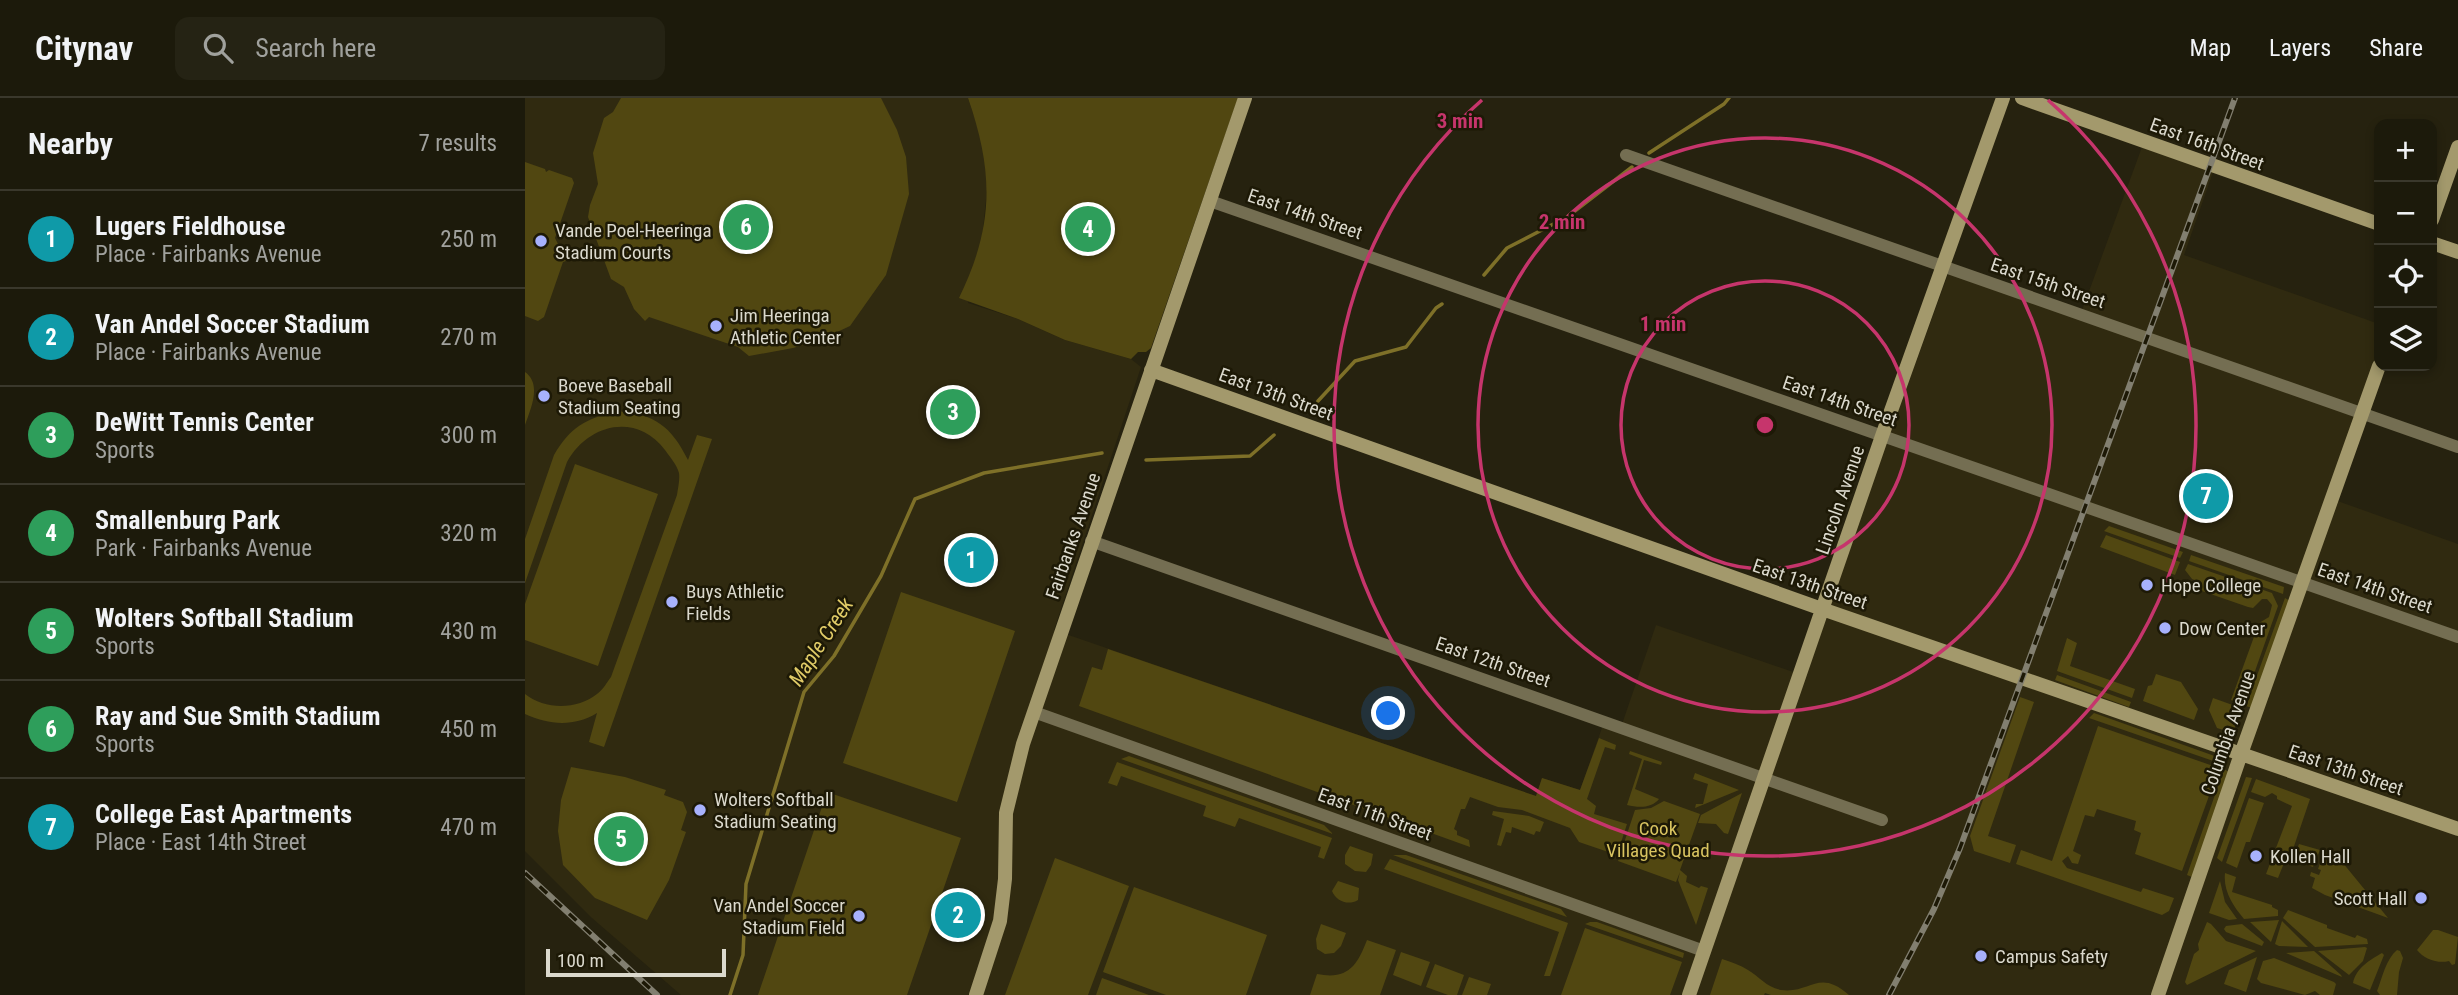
<!DOCTYPE html>
<html lang="en">
<head>
<meta charset="utf-8">
<style>
	:root { --surface:#1c1a0b; --page:#252314; --text:#f1f3f6; --muted:#a0a19d; --line:#3a382c; --accent:#a7b1fc }
	body { margin:0; font-family:"Roboto Condensed",sans-serif; background:var(--page); color:var(--text) }
	.controls { position:absolute; right:21px; top:21px; display:grid; overflow:hidden; border-radius:14px; box-shadow:0 4px 10px #0003 }
	.controls button { width:63px; height:63px; display:grid; place-items:center; padding:0; border:0; border-bottom:2px solid var(--line); background:var(--surface); color:var(--text); font:35px sans-serif }
	.scale { position:absolute; left:21px; bottom:18px; width:180px; box-sizing:border-box; padding-left:7px; border:4px solid #dbd9cd; border-top:0; font-size:19px; line-height:24px; white-space:nowrap; color:#dbd9cd; -webkit-text-stroke:5px #1d1906; paint-order:stroke }
	.you { position:absolute; left:864px; top:616px; width:24px; height:24px; margin:-18px; border:5px solid #fff; border-radius:50%; background:#1a73e8; box-shadow:0 0 0 10px #1a73e833 }
	.badge { display:grid; place-items:center; width:46px; height:46px; border-radius:50%; background:var(--accent); color:#fff; font-size:23px; font-weight:700 }
	.pin { position:absolute; translate:-50% -50%; border:4px solid #fff; box-shadow:0 2px 7px #0006 }
	.list { margin:0; padding:0; list-style:none }
	h2 { display:flex; justify-content:space-between; align-items:center; height:91px; margin:0; padding:0 28px; font-size:30px }
	h2 small { font-size:23px; font-weight:400; color:var(--muted) }
	.list li { display:grid; grid-template-columns:46px 1fr auto; gap:21px; align-items:center; box-sizing:border-box; height:98px; padding:0 28px; border-top:2px solid var(--line) }
	.list b { display:block; font-size:26px; white-space:nowrap }
	.list p { margin:0; font-size:23px; white-space:nowrap; color:var(--muted) }
	.list em { font-size:23px; font-style:normal; color:var(--muted) }
	.icon { flex:none; width:38px; height:38px; fill:none; stroke:currentColor; stroke-width:2; stroke-linecap:round; stroke-linejoin:round }
	.map { position:relative; flex:none; width:1933px; height:897px; overflow:hidden }
	header { display:flex; align-items:center; gap:42px; box-sizing:border-box; height:98px; padding:0 35px; background:var(--surface); border-bottom:2px solid var(--line) }
	header strong { font-size:33px }
	nav { display:flex; gap:38px; margin-inline-start:auto; font-size:24px }
	.search { width:490px; height:63px; background:var(--page); display:flex; align-items:center; gap:18px; box-sizing:border-box; padding:0 24px; border-radius:14px; color:var(--muted); font-size:26px }
	main { display:flex }
	aside { flex:1; background:var(--surface) }
	.map>svg:first-child { display:block }
</style>
</head>
<body>
<header>
<strong>Citynav</strong>
<div class="search"><svg class="icon" aria-label="search" viewBox="0 0 24 24"><circle cx="10" cy="10" r="6"/><path d="M15 15l6 6"/></svg>Search here</div>
<nav><a>Map</a><a>Layers</a><a>Share</a></nav>
</header>
<main>
<aside>
<h2>Nearby<small>7 results</small></h2>
<ul class="list">
<li><span class="badge" style="background:#0f9aa8">1</span><div><b>Lugers Fieldhouse</b><p>Place · Fairbanks Avenue</p></div><em>250 m</em></li>
<li><span class="badge" style="background:#0f9aa8">2</span><div><b>Van Andel Soccer Stadium</b><p>Place · Fairbanks Avenue</p></div><em>270 m</em></li>
<li><span class="badge" style="background:#2e9e5b">3</span><div><b>DeWitt Tennis Center</b><p>Sports</p></div><em>300 m</em></li>
<li><span class="badge" style="background:#2e9e5b">4</span><div><b>Smallenburg Park</b><p>Park · Fairbanks Avenue</p></div><em>320 m</em></li>
<li><span class="badge" style="background:#2e9e5b">5</span><div><b>Wolters Softball Stadium</b><p>Sports</p></div><em>430 m</em></li>
<li><span class="badge" style="background:#2e9e5b">6</span><div><b>Ray and Sue Smith Stadium</b><p>Sports</p></div><em>450 m</em></li>
<li><span class="badge" style="background:#0f9aa8">7</span><div><b>College East Apartments</b><p>Place · East 14th Street</p></div><em>470 m</em></li>
</ul>
</aside>
<div class="map">
<svg width="1933" height="897" viewBox="0 0 1933 897">
	<rect width="100%" height="100%" fill="#26220f"/>
	<path fill="#302a10" d="M0,0H443L456,39L463,82L457,141L447,174L443,205L493,221L540,242L606,261L616,269L529,532L1011,698L1017,680L1055,692L1078,627L1095,632L1131,527L1277,577L1426,168L1556,215L1617,49L1688,74L1659,157L1854,226V268L1807,401L1933,446V897H156L67,820L0,753Z"/>
	<path fill="#514711" d="M96,0H356L372,32L381,59L384,96L361,177L325,228L295,242L268,250L224,258L213,249L124,219L120,223L109,211L99,189L86,181L63,119L65,107L73,86L68,55L79,20L88,14Z
		M443,0H713L626,250L621,254H613L606,261L540,242L493,221L434,200C469,128 469,75 443,0Z
		M0,64L20,71L21,74L24,72L47,80L49,85L30,140L33,146L51,153L49,160L38,164L19,219L13,223L0,218Z
		M0,274C17,286 6,310 0,327Z
		M91,313C130,316 146,328 163,362L172,337L187,341L79,649L64,644L72,615C49,629 24,627 0,616V596C20,612 52,612 72,596C78,592 82,584 86,579L152,397C153,390 155,382 154,375C152,367 145,359 140,352C111,314 63,326 42,364L0,485V441L29,357C46,328 60,322 91,313Z
		M50,366L133,396L73,568L0,542V506Z
		M1584,428L1658,454L1655,460L1579,433Z
		M1581,437L1655,464L1650,477L1575,449Z
		M1666,457L1759,489L1758,496L1664,463Z
		M1663,466L1747,495L1753,508L1718,607L1706,602L1734,525L1744,519L1747,507L1742,501H1737L1728,510L1723,509L1674,492L1677,485L1667,481L1660,472Z
		M376,494L490,533L432,704L318,665Z
		M1760,500L1765,503L1727,610L1721,608Z
		M1542,540L1552,545L1545,568L1610,591L1607,600L1532,573Z
		M583,551L1011,698L1017,680L1055,692L1074,640L1091,647L1090,652L1080,649L1062,701L1071,708L1069,716L1102,726L1092,757L1054,744L1045,730L997,712L973,709L945,699L940,711H936L929,731L932,733V737L944,742L945,749L554,608L567,569L577,572Z
		M1631,576L1656,584L1673,611L1669,622L1618,603L1623,588L1627,587Z
		M1532,577L1606,604L1604,609L1530,582Z
		M1495,599L1509,604L1463,738L1491,747L1485,765L1449,753L1445,738Z
		M1688,600L1716,610L1708,635L1692,630L1684,612Z
		M1569,615L1698,661L1697,666L1564,620Z
		M1573,628L1694,670L1657,773L1610,756L1616,735L1609,732L1611,723L1572,711L1569,719L1560,717L1548,753L1556,757L1553,766L1547,765L1543,758L1537,763L1542,770L1616,794L1618,790L1649,800L1644,813L1637,817L1491,766L1496,752L1527,763Z
		M1105,653L1137,664L1136,667L1119,662L1110,691L1134,701C1127,710 1114,710 1102,707L1117,661L1104,656Z
		M604,658L799,727L808,736L596,661Z
		M592,664L807,740L799,761L793,759L796,749L714,720L710,729L678,718L681,708L596,678L592,688L583,685Z
		M46,669L100,679L141,692L139,697L158,704L162,714L156,732L161,734L144,782L122,822L70,800L38,767L33,733L36,702Z
		M1699,671L1704,674L1667,779L1662,777Z
		M1170,675L1214,692L1170,710L1171,706H1178L1183,686L1168,681Z
		M1721,679L1727,680L1697,764L1692,760Z
		M1731,681L1785,701L1765,760H1761L1753,780L1741,776L1767,708L1752,701V698L1747,695L1740,699L1726,694Z
		M302,694L436,740L382,897H233Z
		M1217,695L1203,736L1199,735L1191,726L1173,725L1176,717Z
		M1724,700L1739,705L1725,744H1721L1712,770L1701,765Z
		M1139,703L1175,716L1155,772L1162,778L1161,784L1174,790L1176,788L1183,790L1171,827L1153,782L1155,774L1151,784L1093,763L1110,712L1126,710Z
		M968,713L1004,718L1019,724L1015,734L1011,733L1009,737L987,729L986,735L981,734L976,748L972,747L979,721L967,717Z
		M1774,746L1795,752L1788,769L1768,762Z
		M825,748L848,756L846,767L841,774L830,773L820,766V757Z
		M1799,754L1813,759L1863,820L1800,797L1787,790L1790,780L1785,778L1786,774L1794,777L1796,772L1793,771Z
		M868,757H881L1036,811L1042,819Z
		M530,760L604,788L563,897H480Z
		M865,761L1043,825L1025,878H1019L1034,834L859,771Z
		M1700,775L1711,779L1707,794L1747,807V809L1753,812V818L1719,821C1708,808 1698,793 1700,775Z
		M813,783L834,790L833,802C823,808 811,803 807,793Z
		M1695,783L1700,804L1712,821L1704,822L1684,815Z
		M609,789L742,837L721,897H641L578,874Z
		M1763,812L1802,827V830L1830,840L1832,837L1842,841L1843,846L1790,849L1758,820Z
		M1754,822L1746,844L1725,824Z
		M1757,823L1783,849L1754,848L1750,846Z
		M1065,824H1072L1159,855L1158,860L1060,826Z
		M1682,824L1686,826L1701,843L1731,853L1662,887L1660,884L1669,856L1674,852L1673,846Z
		M796,826L821,835L816,848L809,855L800,856L792,851L791,841Z
		M1717,826L1739,844L1737,848L1701,834L1699,831L1701,828Z
		M1060,830L1157,864L1145,897H1036Z
		M1908,832H1913L1933,839L1930,866L1927,867L1924,863C1913,866 1899,861 1892,852Z
		M842,842L871,852L855,897H785L792,876C823,882 832,868 842,842Z
		M1840,849L1842,850L1838,863L1824,877L1793,853Z
		M1872,852L1875,853L1878,860L1874,874L1872,897H1855L1852,893C1857,880 1861,861 1872,852Z
		M1789,853L1816,877L1817,879L1761,855Z
		M876,854L905,864L896,888L868,877Z
		M1857,855L1859,857L1845,892L1828,885C1831,870 1845,862 1857,855Z
		M1732,859L1721,894L1699,886L1704,872Z
		M1749,860L1809,884L1811,886L1808,897H1795L1790,893L1780,897L1736,885L1732,881L1738,863Z
		M1197,861C1206,864 1215,867 1223,872C1235,879 1241,889 1256,892C1286,896 1293,870 1324,897H1246L1240,895L1239,897H1185Z
		M910,866L939,877L932,897H923L901,889Z
		M944,879L966,886L962,897H937Z
		M577,880L624,897H571Z"/>
	<g fill="none" stroke-linecap="round" stroke-linejoin="round">
		<path stroke="#7e7028" stroke-width="3.5" d="M1124,55L1199,6L1204,0
			M959,177L982,150L1042,119L1107,69
			M793,303L830,263L881,249L911,210L917,206
			M621,362L725,358L749,337
			M205,897L218,857L221,786L279,594L309,558L356,478L390,401L459,375L577,355"/>
		<path stroke="#746e52" stroke-width="12" d="M1101,57L1933,349
			M685,103L1933,539
			M566,443L1357,722
			M509,614L1179,853"/>
		<path stroke="#a3996c" stroke-width="14" d="M1497,0L1854,126
			M1907,122L1933,49
			M1907,145L1933,154
			M626,272L1297,511L1933,731
			M451,897L475,823L480,781L481,715L498,646L720,0
			M1164,897L1357,338L1478,0
			M1633,897L1716,656L1854,268"/>
		<defs>
			<path id="rail" d="M0,775L132,897
				M1364,897L1409,811L1435,750L1710,0"/>
		</defs>
		<use href="#rail" stroke="#827f70" stroke-width="6"/>
		<use href="#rail" stroke="#1d1906" stroke-width="3.5" stroke-dasharray="10" stroke-linecap="butt"/>
	</g>
	<g fill="none" stroke="#c6356c" stroke-width="3.5">
		<circle cx="1240" cy="327" r="144"/>
		<circle cx="1240" cy="327" r="287"/>
		<path d="M1523 2A431 431 0 1 1 957 2"/>
	</g>
	<g fill="#a7b1fc" stroke="#1d1906" stroke-width="2.5">
		<circle cx="16" cy="143" r="7"/>
		<circle cx="191" cy="228" r="7"/>
		<circle cx="19" cy="298" r="7"/>
		<circle cx="1622" cy="487" r="7"/>
		<circle cx="147" cy="504" r="7"/>
		<circle cx="1640" cy="530" r="7"/>
		<circle cx="175" cy="712" r="7"/>
		<circle cx="1731" cy="758" r="7"/>
		<circle cx="1896" cy="800" r="7"/>
		<circle cx="334" cy="818" r="7"/>
		<circle cx="1456" cy="858" r="7"/>
	</g>
	<g text-anchor="middle" dominant-baseline="central" stroke-width="5" stroke-linejoin="round" paint-order="stroke">
		<g font-size="19" fill="#dbd9cd" stroke="#1d1906">
			<text transform="translate(1682 46) rotate(20)">East 16th Street</text>
			<text transform="translate(780 116) rotate(19)">East 14th Street</text>
			<text transform="translate(1523 185) rotate(19)">East 15th Street</text>
			<text transform="translate(751 296) rotate(20)">East 13th Street</text>
			<text transform="translate(1315 303) rotate(19)">East 14th Street</text>
			<text transform="translate(1315 402) rotate(-71)">Lincoln Avenue</text>
			<text transform="translate(548 438) rotate(-71)">Fairbanks Avenue</text>
			<text transform="translate(1285 486) rotate(19)">East 13th Street</text>
			<text transform="translate(1850 490) rotate(19)">East 14th Street</text>
			<text transform="translate(968 564) rotate(19)">East 12th Street</text>
			<text transform="translate(1703 635) rotate(-71)">Columbia Avenue</text>
			<text transform="translate(1821 672) rotate(19)">East 13th Street</text>
			<text transform="translate(850 716) rotate(20)">East 11th Street</text>
		</g>
		<g font-size="19" fill="#dbd9cd" stroke="#1d1906" text-anchor="start">
			<text x="30" y="132">Vande Poel-Heeringa<tspan x="30" dy="22">Stadium Courts</tspan></text>
			<text x="205" y="217">Jim Heeringa<tspan x="205" dy="22">Athletic Center</tspan></text>
			<text x="33" y="287">Boeve Baseball<tspan x="33" dy="22">Stadium Seating</tspan></text>
			<text x="1636" y="487">Hope College</text>
			<text x="161" y="493">Buys Athletic<tspan x="161" dy="22">Fields</tspan></text>
			<text x="1654" y="530">Dow Center</text>
			<text x="189" y="701">Wolters Softball<tspan x="189" dy="22">Stadium Seating</tspan></text>
			<text x="1745" y="758">Kollen Hall</text>
			<text x="1882" y="800" text-anchor="end">Scott Hall</text>
			<text x="320" y="807" text-anchor="end">Van Andel Soccer<tspan x="320" dy="22">Stadium Field</tspan></text>
			<text x="1470" y="858">Campus Safety</text>
		</g>
		<g font-size="19" fill="#d8c360" stroke="#1d1906">
			<text x="1133" y="730">Cook<tspan x="1133" dy="22">Villages Quad</tspan></text>
		</g>
		<g font-size="21" font-style="italic" fill="#e0cb67" stroke="#1d1906">
			<text transform="translate(296 544) rotate(-57)">Maple Creek</text>
		</g>
	</g>
	<circle cx="1240" cy="327" r="10" fill="#c6356c" stroke="#1d1906" stroke-width="3.5"/>
	<g font-size="21" text-anchor="middle" font-weight="bold" fill="#c6356c" stroke="#1d1906" stroke-width="5" stroke-linejoin="round" paint-order="stroke">
		<text x="935" y="30">3 min</text>
		<text x="1037" y="131">2 min</text>
		<text x="1138" y="233">1 min</text>
	</g>
</svg>
<div class="controls">
<button>+</button>
<button>−</button>
<button><svg class="icon" aria-label="locate" viewBox="0 0 24 24"><circle cx="12" cy="12" r="6"/><path d="M12 2v4M12 18v4M2 12h4M18 12h4"/></svg></button>
<button><svg class="icon" aria-label="layers" viewBox="0 0 24 24"><path d="M12 4l9 5-9 5-9-5zM3 14l9 5 9-5"/></svg></button>
</div>
<div class="scale">100 m</div>
<div class="you"></div>
<div class="pin badge" style="left:446px;top:462px;background:#0f9aa8">1</div>
<div class="pin badge" style="left:433px;top:817px;background:#0f9aa8">2</div>
<div class="pin badge" style="left:428px;top:314px;background:#2e9e5b">3</div>
<div class="pin badge" style="left:563px;top:131px;background:#2e9e5b">4</div>
<div class="pin badge" style="left:96px;top:741px;background:#2e9e5b">5</div>
<div class="pin badge" style="left:221px;top:129px;background:#2e9e5b">6</div>
<div class="pin badge" style="left:1681px;top:398px;background:#0f9aa8">7</div>
</div>
</main>
</body>
</html>
